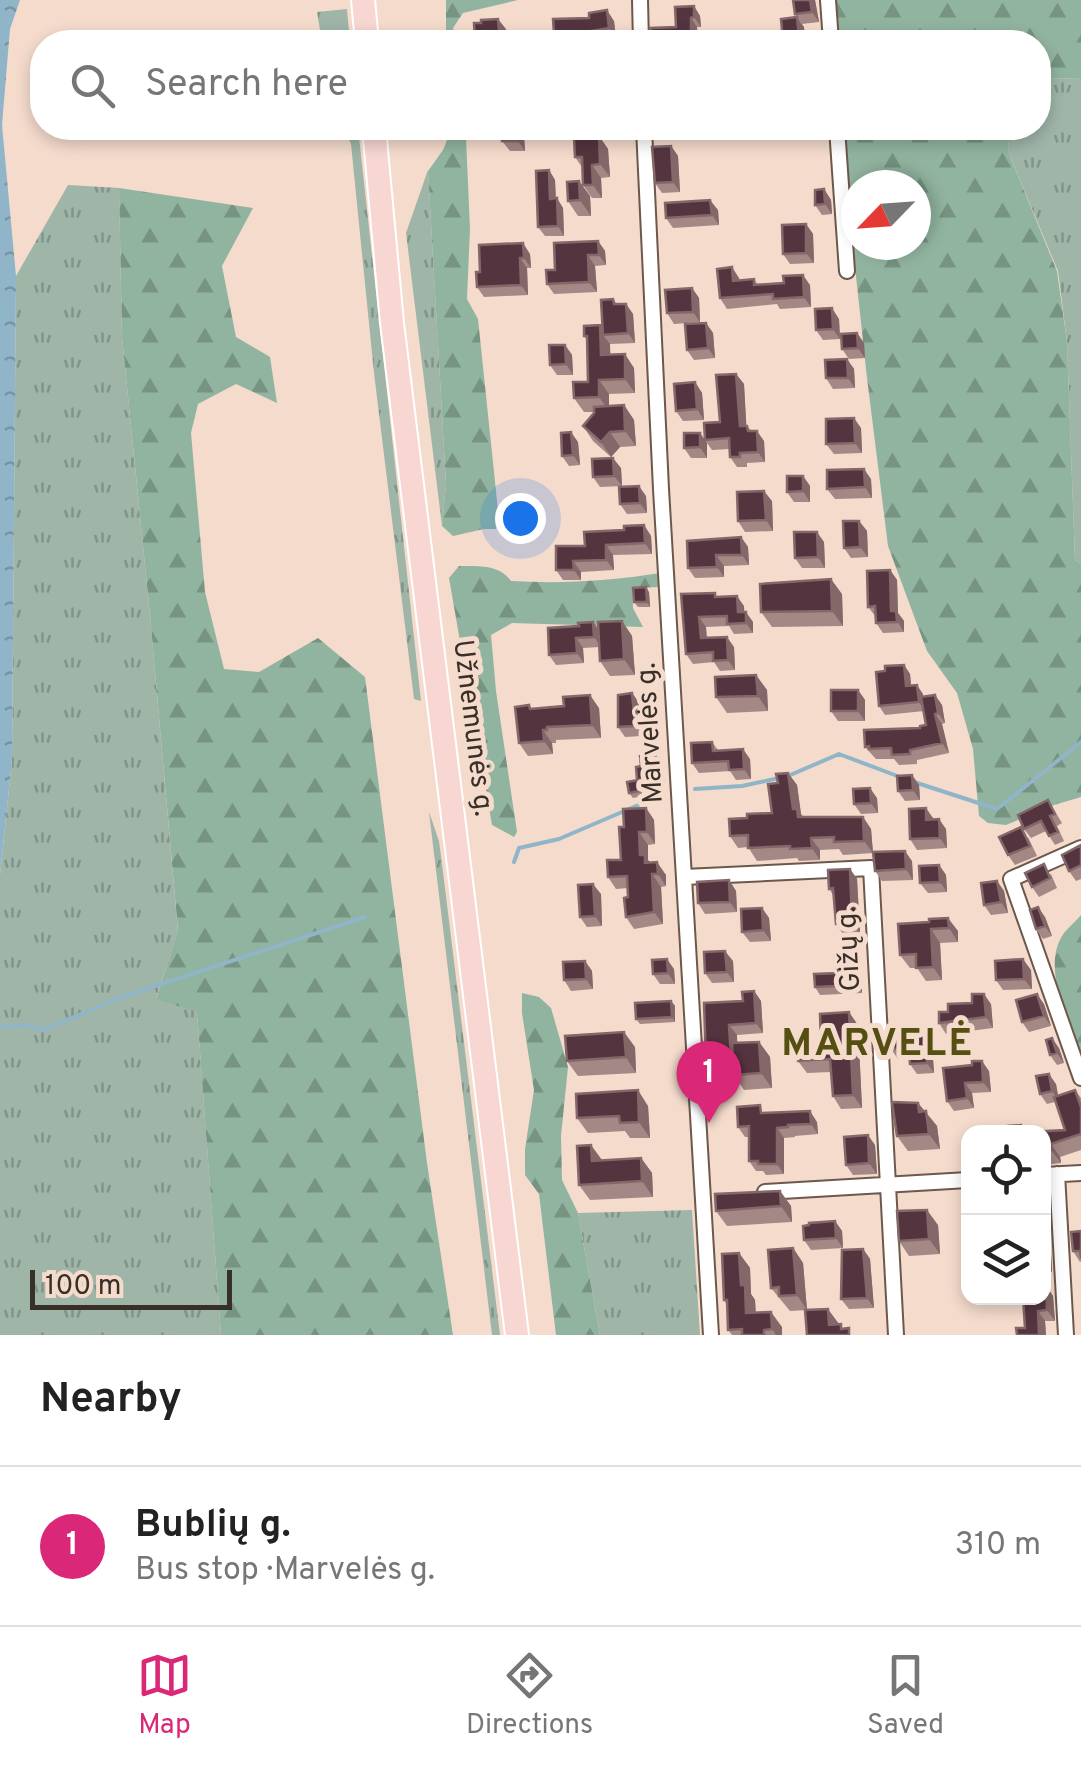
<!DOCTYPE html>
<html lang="en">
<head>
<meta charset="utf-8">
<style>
	:root { --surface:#fff; --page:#f2f2f2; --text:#222; --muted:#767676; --line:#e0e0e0; --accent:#db2777 }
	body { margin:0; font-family:Overpass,sans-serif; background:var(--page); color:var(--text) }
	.controls { position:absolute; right:30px; bottom:30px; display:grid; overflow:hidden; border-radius:20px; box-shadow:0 5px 15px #0003 }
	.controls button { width:90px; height:90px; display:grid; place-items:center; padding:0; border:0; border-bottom:2px solid var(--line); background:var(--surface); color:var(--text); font:50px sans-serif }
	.compass { position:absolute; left:841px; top:170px; width:90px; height:90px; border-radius:50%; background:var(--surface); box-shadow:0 5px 15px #0003; rotate:245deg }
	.scale { position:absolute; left:30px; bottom:25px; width:202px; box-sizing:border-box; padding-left:10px; border:5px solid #382f29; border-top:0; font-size:28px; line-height:35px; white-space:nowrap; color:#382f29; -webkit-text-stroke:8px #f4dbcc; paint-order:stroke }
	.you { position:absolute; left:520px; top:518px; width:35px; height:35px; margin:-25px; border:8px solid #fff; border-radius:50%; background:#1a73e8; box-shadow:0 0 0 15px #1a73e833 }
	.badge { display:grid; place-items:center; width:65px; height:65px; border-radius:50%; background:var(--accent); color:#fff; font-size:32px; font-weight:700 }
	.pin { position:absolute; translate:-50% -82px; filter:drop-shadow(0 2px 5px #0008) }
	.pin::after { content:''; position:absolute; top:52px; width:35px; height:30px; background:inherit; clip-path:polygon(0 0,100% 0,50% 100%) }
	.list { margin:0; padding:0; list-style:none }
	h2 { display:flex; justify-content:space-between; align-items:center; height:130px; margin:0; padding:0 40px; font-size:42px }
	h2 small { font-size:32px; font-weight:400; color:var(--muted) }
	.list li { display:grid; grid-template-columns:65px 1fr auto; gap:30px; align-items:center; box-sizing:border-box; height:160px; padding:0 40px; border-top:2px solid var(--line) }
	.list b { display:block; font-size:38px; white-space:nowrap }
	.list p { margin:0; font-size:32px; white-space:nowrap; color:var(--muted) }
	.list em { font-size:32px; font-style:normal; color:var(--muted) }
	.icon { flex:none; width:55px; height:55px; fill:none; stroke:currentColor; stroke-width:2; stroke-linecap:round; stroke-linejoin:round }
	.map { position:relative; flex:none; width:1081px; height:1335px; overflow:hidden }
	.search { position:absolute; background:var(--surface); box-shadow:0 5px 15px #0003; left:30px; right:30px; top:30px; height:110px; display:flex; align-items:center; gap:25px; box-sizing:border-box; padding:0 35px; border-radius:40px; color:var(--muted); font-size:38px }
	.sheet { height:290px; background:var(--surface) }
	nav { display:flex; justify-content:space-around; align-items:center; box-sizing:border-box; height:140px; border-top:2px solid var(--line); background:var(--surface); font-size:28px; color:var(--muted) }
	nav a { display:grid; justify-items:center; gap:5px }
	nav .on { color:var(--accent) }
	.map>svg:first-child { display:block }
</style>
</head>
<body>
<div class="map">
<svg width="1081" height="1335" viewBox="0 0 1081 1335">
	<defs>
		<pattern id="grass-tufts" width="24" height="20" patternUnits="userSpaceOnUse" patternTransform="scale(2.5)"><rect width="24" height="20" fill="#9eb5a8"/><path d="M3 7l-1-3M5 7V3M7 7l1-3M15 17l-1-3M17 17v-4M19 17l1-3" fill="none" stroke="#829489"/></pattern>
		<pattern id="forest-firs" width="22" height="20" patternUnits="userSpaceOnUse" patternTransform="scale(2.5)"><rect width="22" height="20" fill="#91b4a0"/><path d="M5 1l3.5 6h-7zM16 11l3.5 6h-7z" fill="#779382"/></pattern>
		<pattern id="water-ripples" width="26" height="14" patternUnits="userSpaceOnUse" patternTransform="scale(2.5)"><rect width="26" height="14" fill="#91b5c8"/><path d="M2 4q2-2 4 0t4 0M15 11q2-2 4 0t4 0" fill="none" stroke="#7794a2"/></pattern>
	</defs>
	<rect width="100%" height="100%" fill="#f4dbcc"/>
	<path fill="url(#grass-tufts)" d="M347,9L350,42H322L317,12Z
		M1081,78V564L1075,560L1067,342L1058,271L1009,154L1008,128H1038L1039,79Z
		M344,128H358L421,701L414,699L374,373L351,144Z
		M428,170L446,483L442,526L406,233Z
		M68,185L119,188L122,337L150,615L178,932L156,998L197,1011L221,1335H0V875L12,760L16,276Z
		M429,812L439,841L442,864L500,1335H492Z
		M692,1210L700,1335H600L578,1213Z"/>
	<path fill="url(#forest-firs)" fill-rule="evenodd" d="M446,0H518L463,13L453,28L458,42H446Z
		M837,0H1081V78L1039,79L1038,42H836Z
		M452,128H605L475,132L466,138L470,229L467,299L478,319L499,520L496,529H484L453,536L442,526L446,483L428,171L443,150Z
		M840,128H1008L1009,154L1057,271L1067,342L1075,560L1081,564V797L1054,805L1006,825L988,823L979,816L973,749L957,693L927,651L888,546L867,378ZM856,185H916V245H856Z
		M119,188L253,208L222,266L236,337L270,357L277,403L236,384L198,404L191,433L205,592L224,669L259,672L318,638L365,677L427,1163L453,1335H221L197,1012L156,999L178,931L150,615L122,337Z
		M459,566C478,566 499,564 511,581C560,584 611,581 660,573V587L632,588L633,608L643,627L512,623L491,635L496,691L517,832L514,837L492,825L449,578Z
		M1081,915V1057C1069,1023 1040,966 1064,933C1069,927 1076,921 1081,915Z
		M522,993L539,997L551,1008L568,1067L561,1136L562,1180L578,1213L600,1335H556L539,1194L525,1175V1149L534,1090L522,1013Z"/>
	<path fill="url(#water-ripples)" d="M0,0H20L10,29L2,125L16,276L12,760L0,875Z"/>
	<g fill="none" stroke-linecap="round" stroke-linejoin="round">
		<path stroke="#91b5c8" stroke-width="4" d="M788,776L839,754L900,777
			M914,782L997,809L1081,742
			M695,789L742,786L779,778
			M514,862L519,848L559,839L664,794
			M0,1027L27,1025L43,1030L122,997L365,917"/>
		<defs>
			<path id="minor" d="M640,0L641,42
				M828,0L831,42
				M644,128L661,489L711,1335
				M837,128L847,271
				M1081,848L1011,879L1081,1078
				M684,877L871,868L896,1335
				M1057,1174L1066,1335
				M1044,1175L1081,1173
				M765,1192L968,1180"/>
			<path id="primary" d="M363,0L367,42
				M374,128L392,323L517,1335"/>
		</defs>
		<use href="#minor" stroke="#6d584b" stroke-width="18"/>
		<use href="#primary" stroke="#fff" stroke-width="26"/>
		<use href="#minor" stroke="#fff" stroke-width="14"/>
		<use href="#primary" stroke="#f8d6d2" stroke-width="22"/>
	</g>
	<path fill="#a48886" d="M815,0L819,22L802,24L795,14Z
		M694,6L700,16L701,27H697L698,42H651L676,27Z
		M614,21L616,39L592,42H560L554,34Z
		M474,23L506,29V42H500Z
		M804,27L805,42H785L783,40Z
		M502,128H518L524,136L525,151H510L502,141Z
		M675,128H692V129L676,130Z
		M599,136L608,149L610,177L601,178L602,198H592L583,185L582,167L575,157Z
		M671,146L678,156L680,192L662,193L655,183Z
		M549,170L555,180L556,198L563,208L564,236H545L538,227Z
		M579,181L590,196L591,216H578L568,201Z
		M824,189L831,200L832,214L822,215L815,205Z
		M718,210L719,225L673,228L666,218Z
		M806,224L813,234L814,263L790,264L783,254Z
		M598,241L605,251L606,265L595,266L597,292L554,294L547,284L555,270Z
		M530,254L531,268H527L528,295L484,297L477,287L480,272Z
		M739,278L740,281L754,279L758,285H810L811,307L780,309L777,304L727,309L720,298Z
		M692,288L699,298L700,322L674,324L667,313Z
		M613,299L617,304H626L633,314L635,343L610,344V354L634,368L635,393L609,394V406L624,405L634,420L636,446L620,447L611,457L593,441L583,426L594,412H584L574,398L588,382L587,340L584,336L600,325L603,330Z
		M839,319L840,339L823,340L816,330Z
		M706,323L713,333L715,358L694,360L687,350Z
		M857,333L864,343L865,358L849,359L842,349Z
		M565,345L572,355L573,375H557L550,365Z
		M847,359L854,369L855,388L833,389L826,378Z
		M736,374L744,384L746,426L764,441L765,462L747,463V467H737L730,457L729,449L712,450L705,440L720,422Z
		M695,382L702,393L704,420L683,421L676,411Z
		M861,428L862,453L834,454L826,444Z
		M700,433L707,443V458H691L684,448Z
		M578,442L580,465L569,466L562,456Z
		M621,468L622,486L600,487L593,477Z
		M803,476L810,486V502H794L787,492Z
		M871,479L872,498L835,499L827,489Z
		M646,496L647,513L627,514L620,504Z
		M772,501L773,531L745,532L738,521Z
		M859,521L867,531L868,557L851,558L844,548Z
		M644,525L651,536L652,554L613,555L614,570L581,572V580H563L556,570L585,546L624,530Z
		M741,537L748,547L749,565L724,566V577L695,578L688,568Z
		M824,542L825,568H802L795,558Z
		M890,570L897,580L898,613L904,621V632L883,633L876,623V617L868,607Z
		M649,592L650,607H638L634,602Z
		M715,593L717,597L744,606V612L753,622V633L734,634L729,626L706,627L707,638L734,647L735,670L720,671L714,662L693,664L686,654L681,594Z
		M842,594L843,626L772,627L761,612Z
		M622,621L632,636L635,675L610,676L600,661L599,647L583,648L584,663L556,665L549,655L579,626L593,622L598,628Z
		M904,665L910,674L911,685L923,694V697L935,695L942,705L945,723L942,724L949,753L917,760V764L899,765L894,759H876L865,747L920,728L926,725L924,711L885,715L879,706L885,671Z
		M756,675L767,690L768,711L727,713L716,697Z
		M858,690L865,700V721H838L831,711Z
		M632,693L640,704L642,736L625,737L618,727Z
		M599,708L601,738L556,740V743H552L553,754L528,756L519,743L532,709Z
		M712,742L718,750L750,759L751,779L736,780L730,771L699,773L692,763Z
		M663,764L665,787L645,790L637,780L641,766Z
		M788,773L797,785L801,814L803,817H863L871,829L873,853L843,855L839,849L820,850V860L799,861L797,858L757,861L748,847L738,848L730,836L747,818L772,813L778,783Z
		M912,775L919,785L920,800L905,801L898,791Z
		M641,786L643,796L633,798L629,793Z
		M877,798L878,813L861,814L854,804Z
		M1048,800L1062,823L1057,826L1064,841L1055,845L1046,831L1031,838L1024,829Z
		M646,808L654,820L655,844L648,845V860L666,875V886L661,887L663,924L634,929L626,917L628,888L616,889L608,877L621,860L624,827Z
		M933,818V820L946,829L947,848L917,850L910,839Z
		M1028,837L1037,856L1015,865L1008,855Z
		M1081,845V879L1076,881L1069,871Z
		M912,861L913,880L882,881L875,871Z
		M939,865L946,875L947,892L928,893L920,883Z
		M850,869L857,879L860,933L843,934L836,924L834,896L829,889Z
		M1051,874L1057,888L1039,897L1032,887Z
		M729,880L736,891L737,912L705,914L698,903Z
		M997,881L1004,891L1008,913L991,915L984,905Z
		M601,894L602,926L587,927L580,917Z
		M762,908L769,918L771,941L750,942L742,932Z
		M1045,917L1052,936L1043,939L1036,929Z
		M929,922L958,931V942L940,943L942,980L926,981L917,968H910L900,955Z
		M850,953L861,973L862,993L820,995L815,987L838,973Z
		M585,961L592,971L593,989L571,991L564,980Z
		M733,961L734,982L712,983L705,973Z
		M674,969L675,984H660L653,974Z
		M1031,970L1032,989L1003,990L996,980Z
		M754,991L761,1001L763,1033L737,1035V1043L759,1042L770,1057L772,1088L744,1090L734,1075L733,1069L714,1070L706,1060L743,1001Z
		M671,1001L675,1006V1022L640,1024L636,1019Z
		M991,1004L993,1028L946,1034L939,1023L948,1012Z
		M1044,1004L1051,1026L1029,1032L1022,1022Z
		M858,1025L862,1108L841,1109L833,1096L831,1072L807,1073L798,1061L821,1045Z
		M913,1034H925L932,1044L934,1073L917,1074L910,1064V1058L898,1059L891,1049Z
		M635,1047L636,1073L578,1076L567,1061Z
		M1059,1048L1064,1063L1057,1065L1050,1055Z
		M943,1068L989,1071L991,1092L972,1093L974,1108L954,1111L947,1101Z
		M1056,1084L1058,1096L1075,1090L1081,1098V1150L1060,1157L1061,1163L1044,1165V1132L1065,1130L1055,1102L1047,1104L1040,1094Z
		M918,1103L937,1126L940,1149L908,1151L897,1136Z
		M648,1106L650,1138H630L625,1131L588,1133L577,1118Z
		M766,1113L817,1122L818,1134L795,1136V1137L784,1138V1174L766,1175L763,1171H756L749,1161V1137H745L738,1127Z
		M875,1145L877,1174L853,1175L846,1165Z
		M641,1158L652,1173L653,1197L590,1200L579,1185L602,1160Z
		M1044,1182L1047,1187L1048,1250L1051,1254L1052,1272L1044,1273Z
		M780,1191L791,1206L792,1222L727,1226L716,1211Z
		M835,1221L842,1231L843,1248L811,1250L804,1240Z
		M938,1225L940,1254L909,1256L899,1241Z
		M1081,1231V1261L1080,1262L1073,1251Z
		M793,1248L803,1263L807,1310L790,1311L771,1288Z
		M863,1249L870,1259L874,1308L849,1309L841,1299Z
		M739,1253L750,1268L751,1294L755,1300L756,1312L782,1327V1335H732L728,1330L727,1305L724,1300Z
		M1046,1286L1053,1296L1055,1321H1045L1046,1335H1017L1025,1328Z
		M989,1298H1018V1302L993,1304Z"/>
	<path fill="#846769" d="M810,0H815L819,22L812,12Z
		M694,6L700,16L701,27L694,17Z
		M607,10L614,21L616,39L609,28Z
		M797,17L804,27L805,42H802L799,38Z
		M691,18L697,27L698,42H693L691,40Z
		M498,19L506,29V42L499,31Z
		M585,32L592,42H585Z
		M517,128L524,136L525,151L518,141Z
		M599,136L608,149L610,177L600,164Z
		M671,146L678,156L680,192L673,182Z
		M592,165L601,178L602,198L593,185Z
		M549,170L555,180L556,208L550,199Z
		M579,181L590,196L591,216L580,200Z
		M824,189L831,200L832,214L825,204Z
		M557,198L563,208L564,236L558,226Z
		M710,200L718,210L719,225L712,215Z
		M806,224L813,234L814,263L806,253Z
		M598,241L605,251L606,265L599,255Z
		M523,243L530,254L531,268L524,258Z
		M588,255L595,266L597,292L589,282Z
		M520,258L527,268L528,295L521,285Z
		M732,267L739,278L741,291L733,281Z
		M803,275L810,285L811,307L804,297Z
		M692,288L699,298L700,322L693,312Z
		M626,304L633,314L635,343L628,333Z
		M832,308L839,319L840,339L833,329Z
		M706,323L713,333L715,358L708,348Z
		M600,325L606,334L603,335L610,344L611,369L601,355Z
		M857,333L864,343L865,358L858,348Z
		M565,345L572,355L573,375L566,364Z
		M625,354L634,368L635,393L625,379Z
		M847,359L854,369L855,388L848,378Z
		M736,374L744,384L747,436L740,426Z
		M599,380L609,394V411L599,397Z
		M695,382L702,393L704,420L697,409Z
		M624,405L634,420L636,446L625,431Z
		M854,418L861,428L862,453L855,443Z
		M757,431L764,441L765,462L758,452Z
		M571,432L578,442L580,465L573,455Z
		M610,432L620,447L611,457L601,442Z
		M700,433L707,443V458L700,447Z
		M613,458L621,468L622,486L614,476Z
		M864,469L871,479L872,498L865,487Z
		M803,476L810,486V502L803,491Z
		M639,486L646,496L647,513L640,503Z
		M764,491L772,501L773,531L766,520Z
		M859,521L867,531L868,557L860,547Z
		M644,525L651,536L652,554L645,543Z
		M817,532L824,542L825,568L818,557Z
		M741,537L748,547L749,565L742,555Z
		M606,545L613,555L614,570L606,560Z
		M716,555L724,566V577L717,567Z
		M573,561L581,572V580L574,570Z
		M890,570L897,580L898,613L904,621V632L891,611Z
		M831,579L842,594L843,626L832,611Z
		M646,587L649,592L650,607L647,602Z
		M737,596L744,606L745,622L738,612Z
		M746,612L753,622V633L746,623Z
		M699,617L706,627L707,648L701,638Z
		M622,621L632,636L635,675L624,659Z
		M593,622L600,632L601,647L594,637Z
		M727,637L734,647L735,670L728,660Z
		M576,638L583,648L584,663L577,653Z
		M904,665L910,674L912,695L906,686Z
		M756,675L767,690L768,711L758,696Z
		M917,685L923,694L925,711L919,702Z
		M858,690L865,700V721L858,711Z
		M632,693L640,704L642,736L635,726Z
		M590,695L599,708L601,738L592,725Z
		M935,695L942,705L945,723L938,713Z
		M935,714L942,724L949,753L942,743Z
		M543,730L552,743L553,754L544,741Z
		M743,749L750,759L751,779L744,769Z
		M655,754L663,764L665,787L658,777Z
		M788,773L797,785L801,814L806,821V830L793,809Z
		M912,775L919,785L920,800L913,790Z
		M870,788L877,798L878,813L871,803Z
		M646,808L654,820L655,844L647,832Z
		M926,808L933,818L934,830L926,820Z
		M863,817L871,829L873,853L864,841Z
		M939,819L946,829L947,848L940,838Z
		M639,832L648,845V860L653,867L654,875L640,855Z
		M811,838L820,850V860L812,848Z
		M905,851L912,861L913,880L906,869Z
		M657,862L666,875V886L658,874Z
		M939,865L946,875L947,892L940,882Z
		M850,869L857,879L860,933L852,923Z
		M652,874L661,887L663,924L654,912Z
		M729,880L736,891L737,912L730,902Z
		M997,881L1004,891L1008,913L1001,902Z
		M593,884L601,894L602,926L595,916Z
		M1038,907L1045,917L1052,936L1045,926Z
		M762,908L769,918L771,941L763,930Z
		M948,918L958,931V942L949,928Z
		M931,929L940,943L942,980L933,967Z
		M725,951L733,961L734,982L727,972Z
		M850,953L861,973L862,993L857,985L851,966Z
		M667,959L674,969L675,984L668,973Z
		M1023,959L1031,970L1032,989L1024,979Z
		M585,961L592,971L593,989L586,979Z
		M754,991L761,1001L763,1033L756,1023Z
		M984,994L991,1004L993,1028L986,1017Z
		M1037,994L1044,1004L1051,1026L1044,1016Z
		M671,1001L675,1006V1022L672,1017Z
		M849,1012L858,1025L862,1108L853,1095Z
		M729,1025L737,1035L738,1068L731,1058Z
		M624,1032L635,1047L636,1073L626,1057Z
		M925,1034L932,1044L934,1073L927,1063Z
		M1052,1038L1059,1048L1064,1063L1057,1053Z
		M759,1042L770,1057L772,1088L761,1073Z
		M982,1061L989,1071L991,1092L983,1082Z
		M1049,1074L1056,1084L1059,1101L1052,1091Z
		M965,1083L972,1093L974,1108L967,1098Z
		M638,1090L648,1106L650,1138L639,1122Z
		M918,1103L937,1126L940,1149L929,1134L919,1112Z
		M810,1111L817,1122L818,1134L811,1124Z
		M777,1128L784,1138V1174L777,1164Z
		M868,1135L875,1145L877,1174L869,1163Z
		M1051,1144L1060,1157L1061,1163L1051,1150Z
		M591,1145L602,1160L592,1161Z
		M641,1158L652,1173L653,1197L642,1181Z
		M1044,1182L1047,1187L1048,1250L1051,1254L1052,1272L1044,1261Z
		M780,1191L791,1206L792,1222L781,1206Z
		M927,1210L938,1225L940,1254L929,1239Z
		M835,1221L842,1231L843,1248L836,1238Z
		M793,1248L803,1263L807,1310L797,1295Z
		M863,1249L870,1259L874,1308L867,1298Z
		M739,1253L750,1268L751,1294L755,1300L756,1328L746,1313L741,1285Z
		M1046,1286L1053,1296L1055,1321L1047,1310Z
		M828,1309L839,1324L829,1325Z
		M1038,1311L1045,1321L1046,1335L1039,1334Z
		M771,1312L782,1327V1335H776L772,1329Z"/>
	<path fill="#54353f" stroke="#846769" stroke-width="2.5" d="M793,0H810L812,12L795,14Z
		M694,6V17L691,18V40H674V42H651V28L676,27L675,7Z
		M607,10L609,28L585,32V42H563V33L554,34L553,19L589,18V13Z
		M797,17L799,38L783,40L781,19Z
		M498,19L499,31L493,32V42H475L474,23H481V20Z
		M502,128H517L518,141H502Z
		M599,136L600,164L592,165L593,185H583L582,157H575L574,137Z
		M671,146L673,182L655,183L652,147Z
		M549,170L550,199L557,198L558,226L538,227L536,171Z
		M579,181L580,200L568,201L567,182Z
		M824,189L825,204L815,205V190Z
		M710,200L712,215L666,218L665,203Z
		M806,224V253L783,254L782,225Z
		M598,241L599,255H588L589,282L547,284L546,270H555L554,243Z
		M523,243L524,258H520L521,285L477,287L476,272H480L479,245Z
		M732,267L733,281L754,279V285L784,283L783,276L803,275L804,297L773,299V294L720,298L717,269Z
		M692,288L693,312L667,313L665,290Z
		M613,299L614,304H626L628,333L603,335L601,300Z
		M832,308L833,329L816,330L815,309Z
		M706,323L708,348L687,350L685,324Z
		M600,325L601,355L625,354V379L599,380V397L574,398L573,382H588L587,336H584V326Z
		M857,333L858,348L842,349L841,334Z
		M549,345H565L566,364L550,365Z
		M847,359L848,378H826L825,360Z
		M736,374L740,426H747L748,431H757L758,452L740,453V457H730L729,438L705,440L704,423L720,422L716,375Z
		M695,382L697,409L676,411L674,384Z
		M624,405L625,431L610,432L601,442L583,426L594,413V407Z
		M854,418L855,443L826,444V419Z
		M571,432L573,455L562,456L561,433Z
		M684,433H700V447L684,448Z
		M613,458L614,476L593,477L592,459Z
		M864,469L865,487L827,489V470Z
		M787,476H803V491L787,492Z
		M639,486L640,503L620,504L619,487Z
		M764,491L766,520L738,521L737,492Z
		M843,521H859L860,547L844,548Z
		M644,525L645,543L606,545V560L573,561L574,570H556V546H585L584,532L624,530V526Z
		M794,532H817L818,557L795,558Z
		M741,537L742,555H716L717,567L688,568L687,541Z
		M890,570L891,611H896L897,622L876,623L875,606L868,607L867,571Z
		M831,579L832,611L761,612L760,584Z
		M646,587L647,602H634L633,588Z
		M715,593V597L737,596L738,612H746V623L727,624V616L699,617L701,638L727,637L728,660L713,661V652L686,654L681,594Z
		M622,621L624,659L600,661L598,622Z
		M593,622L594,637L576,638L577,653L549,655L548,628L579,626L578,623Z
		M904,665L906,686L917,685L919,702L879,706L876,672L885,671V666Z
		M756,675L758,696L716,697L715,677Z
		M831,690H858V711H831Z
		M632,693L635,726L618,727V695Z
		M590,695L592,725L547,727V730H543L544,741L519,743L515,707L529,705L530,709L564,706L563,697Z
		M935,695L938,713L935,714L942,743L910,750V754L892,755L891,748L869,749V746L865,747L864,730L920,728V726L926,725L921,697Z
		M712,742L713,751L743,749L744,769L729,770L728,761L692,763L691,743Z
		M655,754L658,777L637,780L636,767L641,766L640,756Z
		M788,773L793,809H797L798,817H863L864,841L834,842V837L811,838L812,848L790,849V846L748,848V835L730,836L729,819L747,818V814L772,813L768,784L778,783L776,774Z
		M912,775L913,790L898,791L897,776Z
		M638,780L640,791L629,793L627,782Z
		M870,788L871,803L854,804L853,789Z
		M1048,800L1055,814L1050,816L1058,832L1049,836L1041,821L1024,829L1018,815Z
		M646,808L647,832H639L640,855H645V863L657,862L658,874H652L654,912L626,917L624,898L628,897L627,876L608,877L607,860H621L619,827H624L623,809Z
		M926,808V820L939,819L940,838L910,839L909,809Z
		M1021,827L1030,846L1008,855L999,837Z
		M1081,845V865L1069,871L1062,855Z
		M905,851L906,869L875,871L873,852Z
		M1044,864L1050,878L1032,887L1025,873Z
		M939,865L940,882L920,883L919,866Z
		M850,869L852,923L836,924L833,888L829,889L828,870Z
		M729,880L730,902L698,903L697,882Z
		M997,881L1001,902L984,905L981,883Z
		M593,884L595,916L580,917L578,885Z
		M1038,907L1045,926L1036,929L1030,910Z
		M762,908L763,930L742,932L741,909Z
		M948,918L949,928L931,929L933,967L916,968V954L900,955L898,924L929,922V919Z
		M725,951L727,972L705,973L704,952Z
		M850,953L851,966L856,965L857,985L815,987L814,974L838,973L837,954Z
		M667,959L668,973L653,974L652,960Z
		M1023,959L1024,979L996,980L995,961Z
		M585,961L586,979L564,980L563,962Z
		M754,991L756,1023L729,1025L731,1058L706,1060L704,1003L743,1001L742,992Z
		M972,994H984L986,1017L939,1023V1012H948V1004L972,1003Z
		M1037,994L1044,1016L1022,1022L1016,1000Z
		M671,1001L672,1017L636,1019L635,1003Z
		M849,1012L853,1095L833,1096L830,1059L798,1061L797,1046L821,1045L820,1014Z
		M624,1032L626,1057L567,1061L565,1036Z
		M912,1032V1034H925L927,1063L910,1064L909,1048L891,1049L890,1034Z
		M1052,1038L1057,1053L1050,1055L1046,1040Z
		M759,1042L761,1073L734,1075L732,1043Z
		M972,1061H982L983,1082L965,1083L967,1098L947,1101L943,1068L972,1065Z
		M1049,1074L1052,1091L1040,1094L1036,1076Z
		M638,1090L639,1122L620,1123L619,1116L577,1118L576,1094Z
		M1075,1090L1081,1107V1134L1051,1144V1150L1044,1151V1132H1028L1065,1130L1054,1097Z
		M892,1102L918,1103L919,1112L926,1111L929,1134L897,1136Z
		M760,1105L761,1113L810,1111L811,1124L788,1125V1127L777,1128V1164H758V1161H749V1126L738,1127L737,1107Z
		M1021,1125L1022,1132H1008V1126Z
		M868,1135L869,1163L846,1165L844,1137Z
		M591,1145L592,1161L641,1158L642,1181L579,1185L577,1146Z
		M780,1191L781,1206L716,1211L715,1194Z
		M927,1210L929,1239L899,1241L897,1211Z
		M835,1221L836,1238L804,1240L803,1226L809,1225V1223Z
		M1081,1231V1258L1080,1251H1073L1071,1232Z
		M793,1248L797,1295L779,1296V1287L771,1288L768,1250Z
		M863,1249L867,1298L841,1299L842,1250Z
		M739,1253L741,1285H745L746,1313L771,1312L772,1329L764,1330V1335H742V1329L728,1330L727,1300H724L722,1254Z
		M1044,1286H1046L1047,1310L1038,1311L1039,1334L1042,1333V1335H1017L1016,1328H1025L1023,1298H1044Z
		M828,1309L829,1325L841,1324V1329L849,1328V1335H807L805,1310Z"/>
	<g text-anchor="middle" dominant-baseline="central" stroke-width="10" stroke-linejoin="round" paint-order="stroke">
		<g font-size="28" fill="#382f29" stroke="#f4dbcc">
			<text transform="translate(472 728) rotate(83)">Užnemunės g.</text>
			<text transform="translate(651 733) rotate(-93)">Marvelės g.</text>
			<text transform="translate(850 949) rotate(-93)">Gižų g.</text>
		</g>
		<g font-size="38" font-weight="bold" letter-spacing="2.5" fill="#555012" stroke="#f4dbcc">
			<text x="878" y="1045">MARVELĖ</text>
		</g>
	</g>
</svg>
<div class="controls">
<button><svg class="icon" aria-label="locate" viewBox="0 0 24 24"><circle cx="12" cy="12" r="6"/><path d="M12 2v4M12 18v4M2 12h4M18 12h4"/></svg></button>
<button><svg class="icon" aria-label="layers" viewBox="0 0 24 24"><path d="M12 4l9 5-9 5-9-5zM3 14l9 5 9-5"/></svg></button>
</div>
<svg class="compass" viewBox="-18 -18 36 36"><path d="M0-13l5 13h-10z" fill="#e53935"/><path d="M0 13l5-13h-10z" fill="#767676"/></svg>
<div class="scale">100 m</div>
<div class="you"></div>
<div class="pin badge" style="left:709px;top:1123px">1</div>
<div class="search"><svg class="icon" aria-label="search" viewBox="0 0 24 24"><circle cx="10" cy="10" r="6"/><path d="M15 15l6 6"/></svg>Search here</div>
</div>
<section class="sheet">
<h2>Nearby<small></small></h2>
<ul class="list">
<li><span class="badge">1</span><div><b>Bublių g.</b><p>Bus stop · Marvelės g.</p></div><em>310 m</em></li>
</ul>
</section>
<nav>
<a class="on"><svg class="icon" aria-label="map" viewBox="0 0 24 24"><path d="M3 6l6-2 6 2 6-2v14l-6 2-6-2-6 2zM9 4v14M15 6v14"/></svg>Map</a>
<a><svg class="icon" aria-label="directions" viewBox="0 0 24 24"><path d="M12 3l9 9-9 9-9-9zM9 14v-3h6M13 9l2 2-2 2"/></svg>Directions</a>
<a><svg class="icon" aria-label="saved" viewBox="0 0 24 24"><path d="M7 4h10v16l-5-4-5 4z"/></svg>Saved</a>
</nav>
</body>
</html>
